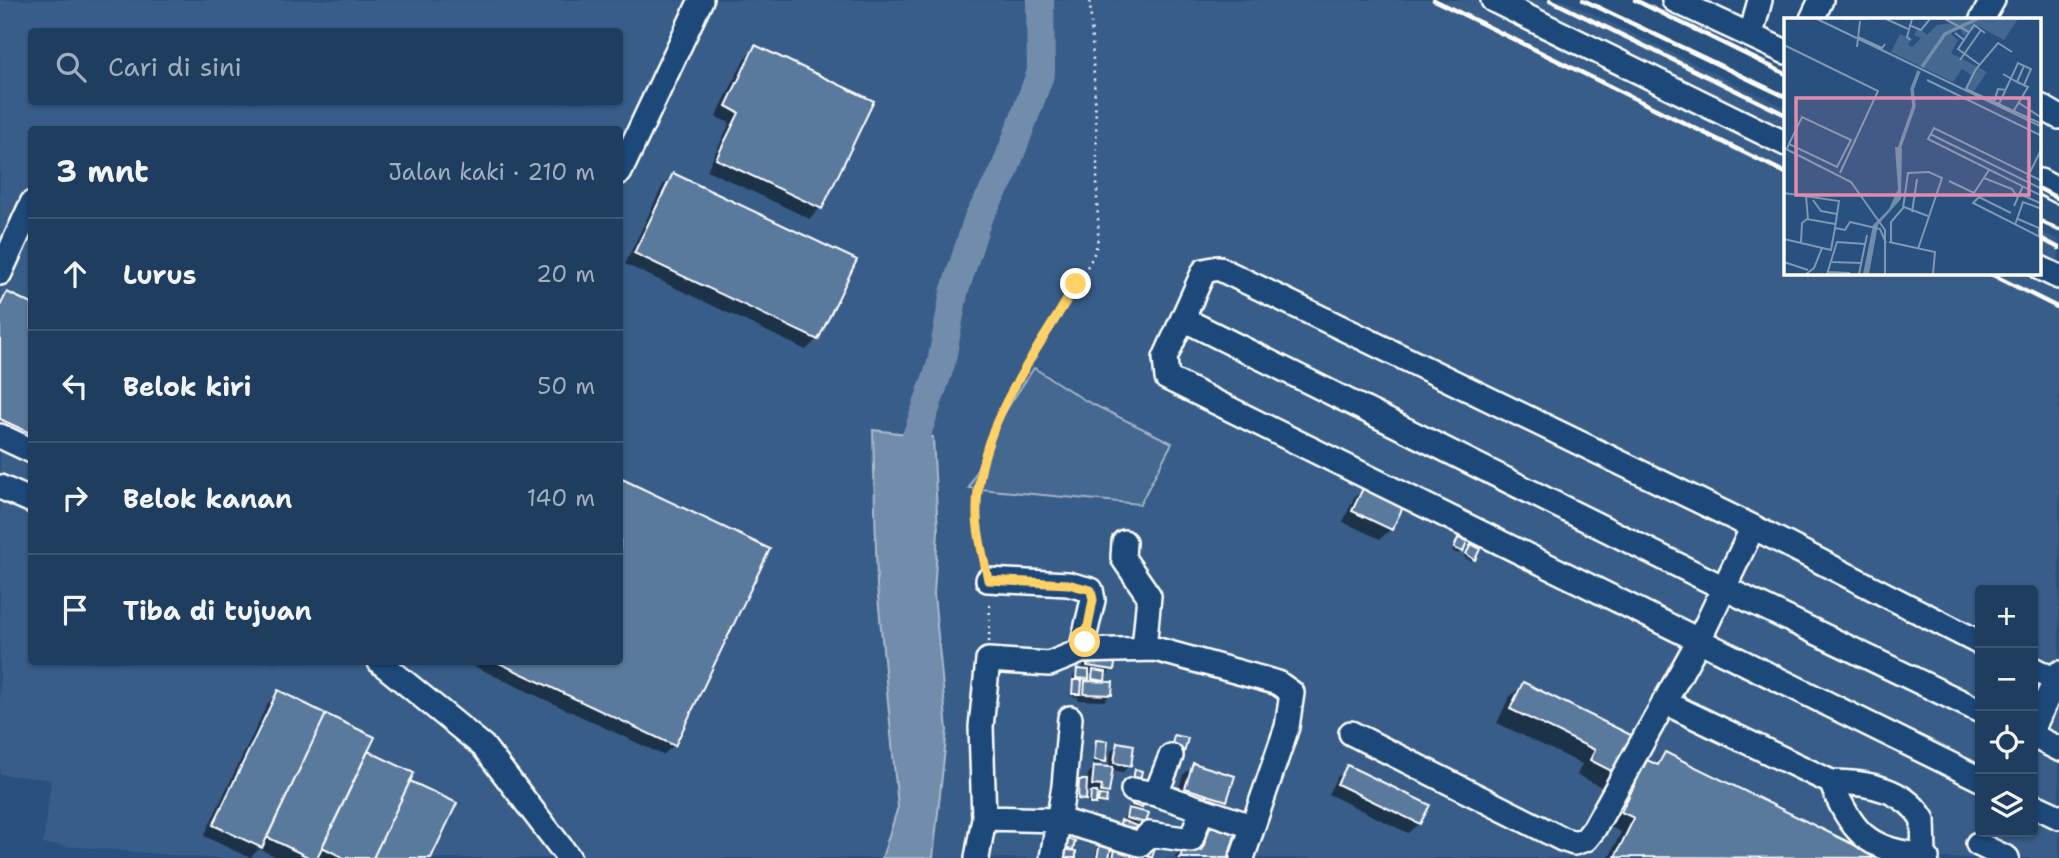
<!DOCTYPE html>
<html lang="id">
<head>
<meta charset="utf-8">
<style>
	:root { --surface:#1e3d5f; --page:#2b4868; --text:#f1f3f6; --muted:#a1aebd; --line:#3c5674 }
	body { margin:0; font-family:"Shantell Sans",sans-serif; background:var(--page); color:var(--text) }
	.controls { position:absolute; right:21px; bottom:21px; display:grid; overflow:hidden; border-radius:7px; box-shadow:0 2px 5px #0004 }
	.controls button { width:63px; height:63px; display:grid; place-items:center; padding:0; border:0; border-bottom:2px solid var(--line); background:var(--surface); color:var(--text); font:35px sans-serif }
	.stop { position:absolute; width:21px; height:21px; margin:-16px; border:5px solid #ffd166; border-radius:50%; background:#fff }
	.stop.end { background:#ffd166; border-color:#fff; box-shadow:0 2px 7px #0008 }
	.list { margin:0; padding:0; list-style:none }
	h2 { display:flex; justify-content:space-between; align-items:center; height:91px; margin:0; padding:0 28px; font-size:30px }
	h2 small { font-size:23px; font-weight:400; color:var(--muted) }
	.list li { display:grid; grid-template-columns:46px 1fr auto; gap:21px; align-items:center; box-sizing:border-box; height:112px; padding:0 28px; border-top:2px solid var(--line) }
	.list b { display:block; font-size:26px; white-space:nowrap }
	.list em { font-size:23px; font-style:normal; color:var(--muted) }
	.icon { flex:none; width:38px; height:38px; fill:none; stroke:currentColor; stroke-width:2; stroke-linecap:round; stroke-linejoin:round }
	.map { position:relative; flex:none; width:2059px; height:858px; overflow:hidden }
	.search { position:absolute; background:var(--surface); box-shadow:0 2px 5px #0004; left:28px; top:28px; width:595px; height:77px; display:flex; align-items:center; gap:18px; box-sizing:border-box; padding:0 24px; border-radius:7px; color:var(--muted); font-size:26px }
	.panel { position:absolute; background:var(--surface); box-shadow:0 2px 5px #0004; left:28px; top:126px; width:595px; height:539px; border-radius:7px }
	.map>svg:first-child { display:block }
</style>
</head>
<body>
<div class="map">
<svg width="2059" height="858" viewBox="0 0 2059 858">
	<rect width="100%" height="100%" fill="#28517f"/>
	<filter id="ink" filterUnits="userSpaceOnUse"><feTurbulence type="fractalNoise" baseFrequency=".0143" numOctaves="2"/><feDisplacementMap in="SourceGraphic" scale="14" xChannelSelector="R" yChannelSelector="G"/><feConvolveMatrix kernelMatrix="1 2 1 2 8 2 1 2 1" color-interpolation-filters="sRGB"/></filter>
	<g filter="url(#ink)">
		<path fill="#375d88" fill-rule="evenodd" d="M0,0H1564L1786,108V273H2040V231L2059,240V858H207L43,844L51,780L0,774ZM32,32H620V102H32ZM32,130H620V662H32ZM1980,590H2033V832H1980Z"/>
		<path fill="#446890" stroke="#a2b4c8" stroke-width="2" d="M1034,368L1086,401L1172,443L1140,504L969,488L996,425Z"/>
		<path fill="#718dab" stroke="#aabbcd" stroke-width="2" d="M873,430L933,437L938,531L934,594L947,730L933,858H882L898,807L877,586Z"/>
		<path fill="#0007" fill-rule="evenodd" d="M755,47L871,102L820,208L810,219L707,170L730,123L716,117L745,58Z
			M674,175L817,339L806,350L625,264L663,185Z
			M7,294L32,306V449L0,434V301Z
			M620,480L767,550L674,745L663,755L465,662H620Z
			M1364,488L1391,529L1380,539L1343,522L1354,498Z
			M1459,540L1461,551L1458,554L1452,551Z
			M1469,549L1474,558L1471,561L1464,557Z
			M1090,656L1112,669L1100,683L1111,694L1104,701L1078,700V697L1070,696L1074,674L1082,671L1083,662ZM1090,674H1094L1092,687L1085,683L1080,689V681Z
			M1523,684L1635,739L1618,774L1604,788L1577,775L1582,764L1497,723L1509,698Z
			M278,693L408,782L429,858H279L259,849L250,858L204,836L268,703Z
			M1097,742L1104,761L1101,764L1092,763Z
			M1118,744L1129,765L1123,772L1111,770L1108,792L1103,797L1105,803L1096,805L1097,801L1088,806V797L1093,792L1085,791L1084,799L1076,801L1077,784L1087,782L1088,774L1095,767L1108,769L1111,751Z
			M1665,754L1877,858H1609L1621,832L1608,826L1633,776L1647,762L1654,765Z
			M1194,765L1225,800L1215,810L1176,798L1183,775Z
			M1347,767L1419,823L1408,833L1328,794L1337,777Z
			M1133,799L1141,808L1137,812L1145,822L1136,824L1133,834L1116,832Z
			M1211,826L1226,858H1174L1185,847Z
			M1098,842L1109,851L1117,843L1129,858H1095Z"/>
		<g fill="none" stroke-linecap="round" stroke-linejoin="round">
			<path stroke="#718dab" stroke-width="28" d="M905,469L941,364L954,293L978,218L1003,174L1041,72L1040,0"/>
		</g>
		<path fill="#5a7a9d" stroke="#fff" stroke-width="2" d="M755,45L874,101L822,209L716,159L739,113L726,106Z
			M673,173L857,260L818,340L634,253Z
			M7,292L32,304V434L0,419V306Z
			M620,478L770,549L675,746L497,662H620Z
			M1364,486L1404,505L1392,530L1352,511Z
			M1458,538L1467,541L1463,552L1454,548Z
			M1471,544L1480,549L1475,560L1466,554Z
			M1089,654L1116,658L1114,670L1087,666Z
			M1077,669L1089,670V679L1076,678Z
			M1093,670L1106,672L1105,681L1092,679Z
			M1073,680H1082L1081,694H1072Z
			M1085,681L1113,682L1112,695L1084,694Z
			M1523,682L1637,738L1619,775L1590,760L1595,750L1510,709Z
			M278,690L326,714L262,848L213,825Z
			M326,714L375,737L317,858H310L267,837Z
			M1174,735L1188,738L1184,753L1171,750Z
			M1096,740L1108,741L1106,762L1094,760Z
			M1117,742L1134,745L1131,766L1114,763Z
			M368,751L414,773L373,858H344L322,847Z
			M1665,752L1881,858L1615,857L1634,818L1621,812L1647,760L1658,765Z
			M1193,763L1235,776L1227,801L1185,788Z
			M1347,765L1430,805L1420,824L1337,784Z
			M1094,766L1113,767L1109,793L1101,792L1102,786L1092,785Z
			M1135,769L1142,771L1139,785L1132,784Z
			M1079,780H1087L1086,800L1078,799Z
			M410,781L457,803L431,858H373Z
			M1091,792H1097L1096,804H1090Z
			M1135,794L1146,797L1142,808L1132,805Z
			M1099,795L1107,796L1106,803L1098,802Z
			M1128,808L1149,813L1146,823L1126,818Z
			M1121,820L1137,826L1134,835L1118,830Z
			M1211,824L1236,832L1228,858H1180L1184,845L1202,851Z
			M1057,837L1075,841L1073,850L1055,846Z
			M1101,838L1113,840L1109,858H1097Z
			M1117,841L1134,844L1131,858H1113Z
			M1146,842L1156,845L1152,858L1142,854Z
			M1055,848L1076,851V858H1054Z"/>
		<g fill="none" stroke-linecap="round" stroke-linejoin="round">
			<defs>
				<path id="minor" d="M1493,0L1786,144
					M1674,0L1786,52
					M1812,19L1821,0
					M1982,19L1993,0
					M1751,35L1760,0
					M2040,106L2059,117
					M620,172L701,0
					M2040,181L2059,191
					M2040,268L2059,277
					M0,273L32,203
					M1185,320L1724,588L1980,711
					M0,436L32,451
					M0,487L32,501
					M1124,542L1123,558L1149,596L1144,649
					M988,580L1068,584L1091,590L1093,600L1081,651
					M1980,643L1753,527L1218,268L1204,271L1165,358L1167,378L1980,779
					M380,662L483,746L569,858
					M2033,669L2059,682
					M1664,702L1831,782C1863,782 1905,788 1923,820L1924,855L1927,858
					M2033,728L2059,673
					M1351,733L1562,839L1574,843L1586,839L1594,829L1699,640L1753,527
					M2033,736L2059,749
					M1831,782C1851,831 1868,852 1924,855
					M1133,790L1156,794L1251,826
					M1156,794L1171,756
					M2033,805L2059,817
					M984,818L1059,820L1140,844L1149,834L1191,840L1202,809
					M1978,844L2007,858
					M977,858L984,818L981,727L988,660L1049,664L1081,651L1155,649L1278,683L1292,693L1287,727L1242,858
					M1052,858L1064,786L1070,718"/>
			</defs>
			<use href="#minor" stroke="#fff" stroke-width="28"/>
			<path stroke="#fff" stroke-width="2.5" stroke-dasharray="2 5" stroke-linecap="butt" d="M985,562C960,445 1016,392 1069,297C1077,282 1089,267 1095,251C1101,235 1097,214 1097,197C1098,132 1093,66 1090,0
				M989,642L990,600"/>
			<use href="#minor" stroke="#1f4a7a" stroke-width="23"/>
			<path stroke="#fff" stroke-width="4.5" d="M1434,0L1786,173
				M1550,0L1786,115
				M1583,0L1786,97
				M1635,0L1786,74
				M2040,189L2059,199
				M2040,221L2059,230
				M2040,238L2059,248
				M1989,273L2059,308"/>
		</g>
	</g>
	<g fill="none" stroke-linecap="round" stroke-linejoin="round" filter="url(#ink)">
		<path stroke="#ffd166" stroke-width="9" d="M1076,284C1035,358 974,427 977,517C978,538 984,559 988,580L1068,584L1091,590L1093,600L1085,642"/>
	</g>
	<g transform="translate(1784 18)">
		<rect width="257" height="257" fill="#28517f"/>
		<path d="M165,1H234L220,22L194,8L180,18L174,7L167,16L174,22L167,35L203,54L190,73L181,70L187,57L178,51L169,64L107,34L116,16L127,21L124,27L128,29L137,20L130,17L134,9L143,17L153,7L167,5Z" fill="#446890"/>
		<path d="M111,129L118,130L117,181L94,207L85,256H79L89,207L105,191L114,171Z" fill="#718dab"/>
		<path fill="none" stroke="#718dab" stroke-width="3.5" d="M138,49L161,16L193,1M114,134L130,88L128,71L135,53"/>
		<path fill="none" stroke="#7e97b2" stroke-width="2" d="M33,1L258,109M61,1H84M102,1L124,11M161,1L185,14M125,7L137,12L146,1M171,15L180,22L174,31L196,47M74,19L98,30L101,26M127,22L123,19L128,1M180,22L190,7L201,15M0,27L94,73L56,155M73,29L76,3M228,34L214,25L192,51L182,71L258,106M176,42L197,12M219,56L233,64L240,48M143,62L258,118M210,84L214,71L222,72M235,85L258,100M215,86L234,45L247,51L240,67M229,94L244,69L233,64M146,116L258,171M0,130L67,164L101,212V256M3,131L5,126L18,99L67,122L53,149L5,126M200,160L228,171L234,180M243,160L258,130M165,163L190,175L205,152M258,163L150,110L144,121L258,178M0,175L55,183L51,210M236,176L258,186M22,178L24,201M29,182L37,193L53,196M230,188L239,168M120,189L144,198M128,194L133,161M227,195L195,179L189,185L258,220M234,201L255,210V218M231,207L239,184L258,191M0,221L47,232L51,210L61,212L66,204L96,211L102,225M17,224L18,205L23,201L51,206M105,224L151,234L149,256M107,224V204L119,190L124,155L145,154L158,160L134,231M0,244L24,252M48,244L77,245M44,254L66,255M22,256L30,250L38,230M43,256L53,224L81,226M75,256L83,217"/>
		<path fill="#e08cad" fill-opacity="0.15" stroke="#e08cad" stroke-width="3.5" d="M12,80H245V177H12Z"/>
		<rect width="257" height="257" fill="none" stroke="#fff" stroke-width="3.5"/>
	</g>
</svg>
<div class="controls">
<button>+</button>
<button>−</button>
<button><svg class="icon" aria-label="locate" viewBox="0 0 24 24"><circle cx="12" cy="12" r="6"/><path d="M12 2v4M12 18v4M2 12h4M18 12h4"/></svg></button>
<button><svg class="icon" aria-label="layers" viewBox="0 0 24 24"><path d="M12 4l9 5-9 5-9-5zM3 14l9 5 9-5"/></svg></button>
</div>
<div class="stop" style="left:1085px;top:642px"></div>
<div class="stop end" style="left:1076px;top:284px"></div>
<div class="search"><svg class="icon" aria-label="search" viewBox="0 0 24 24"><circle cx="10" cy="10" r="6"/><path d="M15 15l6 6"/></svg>Cari di sini</div>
<section class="panel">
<h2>3 mnt<small>Jalan kaki · 210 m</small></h2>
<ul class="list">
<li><svg class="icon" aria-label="ahead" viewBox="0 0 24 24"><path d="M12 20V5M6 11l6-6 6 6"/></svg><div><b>Lurus</b></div><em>20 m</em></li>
<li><svg class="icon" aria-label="left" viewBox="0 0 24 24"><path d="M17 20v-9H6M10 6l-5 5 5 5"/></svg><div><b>Belok kiri</b></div><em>50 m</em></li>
<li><svg class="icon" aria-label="right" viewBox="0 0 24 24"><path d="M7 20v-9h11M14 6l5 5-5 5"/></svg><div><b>Belok kanan</b></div><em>140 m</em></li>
<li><svg class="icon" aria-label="arrive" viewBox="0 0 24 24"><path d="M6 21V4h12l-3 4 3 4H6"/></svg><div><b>Tiba di tujuan</b></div></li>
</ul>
</section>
</div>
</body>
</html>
